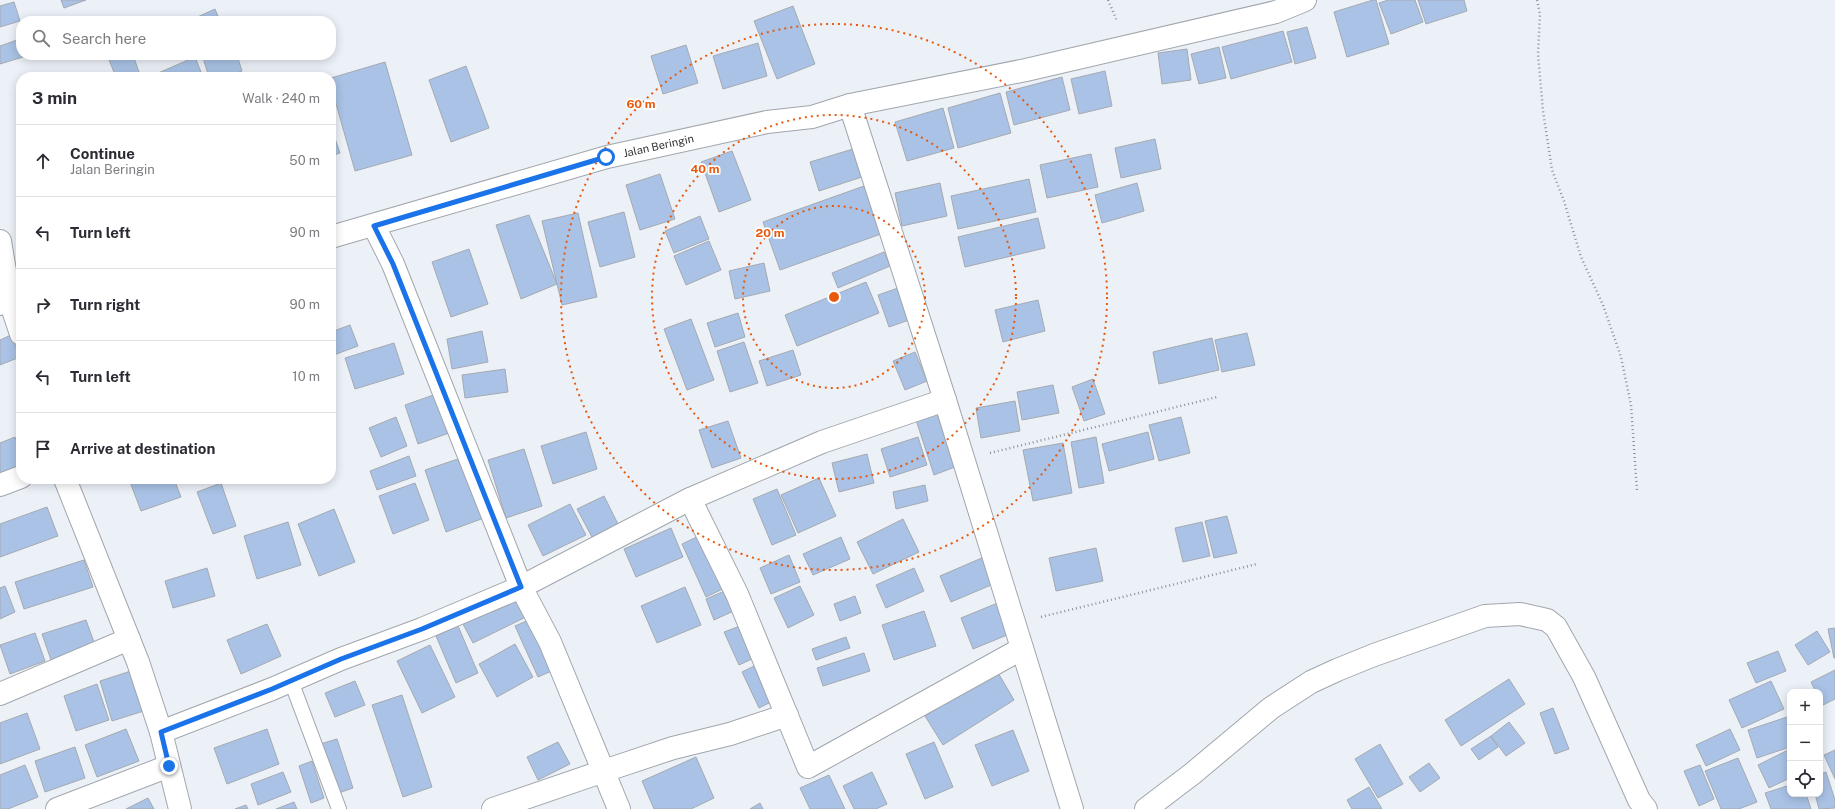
<!DOCTYPE html>
<html lang="en">
<head>
<meta charset="utf-8">
<style>
	:root { --surface:#fff; --page:#f2f2f3; --text:#2b2b33; --muted:#7c7c81; --line:#e1e1e2 }
	body { margin:0; font-family:"Public Sans",sans-serif; background:var(--page); color:var(--text) }
	.controls { position:absolute; right:12px; bottom:12px; display:grid; overflow:hidden; border-radius:8px; box-shadow:0 2px 10px #0003 }
	.controls button { width:36px; height:36px; display:grid; place-items:center; padding:0; border:0; border-bottom:1px solid var(--line); background:var(--surface); color:var(--text); font:20px sans-serif }
	.stop { position:absolute; width:12px; height:12px; margin:-9px; border:3px solid #1a73e8; border-radius:50%; background:#fff }
	.stop.end { background:#1a73e8; border-color:#fff; box-shadow:0 1px 4px #0008 }
	.list { margin:0; padding:0; list-style:none }
	h2 { display:flex; justify-content:space-between; align-items:center; height:52px; margin:0; padding:0 16px; font-size:17px }
	h2 small { font-size:13px; font-weight:400; color:var(--muted) }
	.list li { display:grid; grid-template-columns:26px 1fr auto; gap:12px; align-items:center; box-sizing:border-box; height:72px; padding:0 16px; border-top:1px solid var(--line) }
	.list b { display:block; font-size:15px; white-space:nowrap }
	.list p { margin:0; font-size:13px; white-space:nowrap; color:var(--muted) }
	.list em { font-size:13px; font-style:normal; color:var(--muted) }
	.icon { flex:none; width:22px; height:22px; fill:none; stroke:currentColor; stroke-width:2; stroke-linecap:round; stroke-linejoin:round }
	.map { position:relative; flex:none; width:1835px; height:809px; overflow:hidden }
	.search { position:absolute; background:var(--surface); box-shadow:0 2px 10px #0003; left:16px; top:16px; width:320px; height:44px; display:flex; align-items:center; gap:10px; box-sizing:border-box; padding:0 14px; border-radius:16px; color:var(--muted); font-size:15px }
	.panel { position:absolute; background:var(--surface); box-shadow:0 2px 10px #0003; left:16px; top:72px; width:320px; height:412px; border-radius:16px }
	.map>svg:first-child { display:block }
</style>
</head>
<body>
<div class="map">
<svg width="1835" height="809" viewBox="0 0 1835 809">
	<rect width="100%" height="100%" fill="#ecf1f8"/>
	<path fill="#a9c2e5" stroke="#a5aab1" d="M61,0H86L64,8Z
		M1373,0H1376L1389,44L1347,57L1334,12Z
		M1388,0H1415L1423,22L1391,34L1379,3Z
		M1418,0H1464L1467,11L1426,24Z
		M14,2L20,21L0,27V6Z
		M793,6L815,64L777,79L754,21Z
		M215,9L220,21H192L191,20Z
		M1307,27L1316,58L1295,64L1287,32Z
		M1283,31L1292,62L1231,79L1222,47Z
		M17,40L23,57L0,64V46Z
		M758,43L767,76L723,89L713,56Z
		M686,45L698,83L663,94L651,56Z
		M1219,47L1226,78L1199,84L1191,54Z
		M1187,49L1191,80L1162,84L1158,53Z
		M107,55H133L139,72L127,77H116Z
		M210,55H237L242,71L224,77H209L203,58Z
		M195,57L203,77H149Z
		M385,62L412,155L355,171L331,86V78Z
		M466,66L489,128L451,142L429,80Z
		M1105,71L1112,106L1079,114L1071,79Z
		M1062,77L1070,110L1014,125L1006,92Z
		M1000,93L1011,133L958,148L948,108Z
		M943,108L954,148L907,161L895,122Z
		M331,127L340,153L331,156Z
		M1155,139L1161,169L1121,178L1115,148Z
		M853,149L862,177L819,191L810,162Z
		M732,151L751,200L719,212L701,162Z
		M1091,154L1098,187L1047,198L1040,165Z
		M660,174L675,219L640,230L626,185Z
		M1029,179L1036,212L958,229L951,196Z
		M940,183L947,216L902,226L895,193Z
		M1137,183L1144,211L1102,223L1095,195Z
		M864,186L881,234L780,270L763,222Z
		M624,212L635,257L600,267L588,222Z
		M578,213L597,297L562,305L542,221Z
		M529,215L557,284L521,299L496,225Z
		M700,216L709,239L674,253L665,231Z
		M1038,218L1045,248L965,267L958,237Z
		M709,241L721,270L686,285L674,256Z
		M469,249L488,304L451,317L432,262Z
		M884,252L890,266L838,288L832,273Z
		M764,263L770,291L735,299L729,271Z
		M866,282L879,313L797,346L785,315Z
		M898,288L909,320L889,327L878,295Z
		M1038,300L1045,331L1003,342L995,310Z
		M738,313L745,337L715,347L707,323Z
		M691,319L714,380L687,390L664,329Z
		M350,325L358,346L331,356V332Z
		M482,331L488,362L452,369L447,339Z
		M1247,333L1255,365L1222,372L1215,340Z
		M11,335L20,357L0,365V340Z
		M1212,338L1219,370L1159,384L1153,352Z
		M744,342L758,383L730,392L717,351Z
		M394,343L404,374L355,389L345,358Z
		M793,350L801,375L767,386L759,361Z
		M915,352L927,381L905,390L893,361Z
		M505,369L508,392L465,398L462,375Z
		M1093,379L1105,414L1084,421L1072,387Z
		M1053,385L1059,413L1022,420L1017,392Z
		M439,393L452,432L418,444L405,405Z
		M1015,401L1020,431L981,438L976,408Z
		M936,410L955,467L934,475L915,417Z
		M396,417L407,446L381,457L369,428Z
		M1181,417L1190,453L1159,461L1149,425Z
		M728,421L741,458L712,468L699,430Z
		M586,432L597,469L553,484L541,446Z
		M1148,432L1154,459L1109,471L1102,444Z
		M15,437L21,451V475L0,483V443Z
		M918,437L927,465L890,477L881,449Z
		M1096,437L1104,483L1079,488L1071,442Z
		M1063,443L1072,493L1033,501L1023,450Z
		M524,449L542,506L506,518L488,460Z
		M867,454L874,483L839,492L832,463Z
		M409,456L416,476L377,490L370,471Z
		M464,457L484,518L446,532L425,470Z
		M819,478L836,516L798,533L781,495Z
		M137,479H174L181,497L141,511L130,482Z
		M221,483L236,526L213,534L197,492Z
		M415,483L429,520L393,534L379,496Z
		M925,485L928,501L896,509L893,492Z
		M777,489L796,535L772,545L753,499Z
		M604,496L619,526L593,539L577,509Z
		M570,504L586,535L543,556L528,525Z
		M47,507L58,536L0,557V524Z
		M334,509L355,562L319,576L298,524Z
		M1227,516L1237,553L1214,558L1205,521Z
		M903,519L919,552L873,574L857,542Z
		M288,522L301,565L257,579L244,536Z
		M1202,522L1210,556L1183,562L1175,528Z
		M671,528L683,557L636,577L624,549Z
		M705,533L729,586L706,597L682,544Z
		M841,537L850,559L813,575L803,554Z
		M1096,548L1103,581L1056,591L1049,558Z
		M789,555L800,582L771,594L760,568Z
		M984,557L996,583L951,602L940,576Z
		M84,560L93,587L24,609L15,582Z
		M207,568L215,596L173,608L165,581Z
		M914,568L924,591L886,608L876,585Z
		M5,586L15,612L0,619V588Z
		M800,586L814,615L788,628L774,598Z
		M685,587L701,625L657,643L641,606Z
		M729,589L738,609L714,620L706,599Z
		M519,593L530,615L473,643L462,622Z
		M855,596L861,613L840,621L834,604Z
		M1000,602L1012,633L973,649L961,618Z
		M924,611L936,646L894,660L882,625Z
		M531,619L554,670L538,677L515,626Z
		M86,620L95,645L51,660L42,634Z
		M267,624L281,656L241,674L227,640Z
		M458,626L478,673L456,683L436,636Z
		M740,626L754,658L739,665L724,632Z
		M1835,628V658H1834L1828,629Z
		M1817,631L1830,652L1808,665L1795,645Z
		M35,633L45,661L10,674L0,645Z
		M846,637L850,648L816,660L812,649Z
		M515,644L533,677L497,697L479,664Z
		M430,645L455,697L422,713L397,661Z
		M1778,651L1786,671L1756,683L1747,663Z
		M864,653L870,671L823,686L817,668Z
		M758,664L775,700L759,708L742,672Z
		M137,669L150,709L112,721L100,681Z
		M1835,670V699L1823,705L1820,700V692H1816L1811,682Z
		M997,671L1014,700L943,745L925,716Z
		M1509,679L1525,704L1461,746L1445,720Z
		M355,681L365,705L335,717L325,693Z
		M1771,681L1784,709L1742,728L1729,700Z
		M97,684L109,720L76,731L64,696Z
		M402,695L432,787L403,797L372,705Z
		M1553,708L1569,749L1555,754L1540,713Z
		M27,713L40,749L0,764V723Z
		M1790,716V747L1757,758L1748,730Z
		M1509,722L1525,743L1506,756L1491,736Z
		M126,729L139,761L97,777L85,745Z
		M267,729L279,764L227,784L214,748Z
		M1730,729L1740,750L1706,766L1696,745Z
		M1013,730L1029,771L992,786L975,745Z
		M1491,736L1498,747L1479,760L1471,749Z
		M337,739L353,788L336,794L320,744Z
		M558,742L570,764L538,780L527,757Z
		M934,742L953,787L925,799L906,754Z
		M1380,744L1403,784L1378,798L1355,759Z
		M75,747L85,778L45,792L35,761Z
		M1788,750L1790,754V778L1769,788L1758,765Z
		M1835,750V779L1824,755Z
		M696,757L714,798L691,809H654L642,781Z
		M1738,758L1757,802L1739,809H1721L1705,771Z
		M312,761L324,798L311,803L299,766Z
		M1429,763L1440,778L1420,792L1409,777Z
		M25,765L38,797L8,809H0V775Z
		M1700,765L1714,799L1699,806L1684,771Z
		M283,772L291,792L258,805L251,784Z
		M872,772L887,804L876,809H854L843,786Z
		M1826,772L1835,800V808L1819,809L1815,794H1820V774Z
		M829,775L845,809H810L800,788Z
		M1790,785V794H1806L1811,809H1771L1765,793Z
		M1369,787L1382,809H1352L1347,800Z
		M148,798L154,809H126Z
		M294,802L297,809H276Z
		M760,803L763,809H750Z
		M246,805L248,809H235Z"/>
	<g fill="none" stroke-linecap="round" stroke-linejoin="round">
		<defs>
			<path id="lane" d="M291,681L339,809"/>
			<g id="street">
				<path d="M850,105L945,400L1072,809"/>
				<path d="M374,226L393,264L521,587L550,642L619,809"/>
				<path id="s1" d="M331,237L607,157L767,122L812,117L850,105L1026,70L1276,12L1305,0"/>
				<path d="M21,301H10L21,334"/>
				<path d="M65,479L138,662L161,732L180,809"/>
				<path d="M0,485L21,477"/>
				<path d="M690,499L737,594L808,767L1021,649"/>
				<path d="M0,694L129,639"/>
				<path d="M161,732L272,689L341,659L422,629L521,587L690,499L822,442L945,400"/>
				<path d="M57,809L169,766"/>
				<path d="M493,809L604,771L673,748L730,734L787,715"/>
				<path d="M1146,809L1192,774L1271,708L1311,682L1337,670L1374,655L1485,616L1520,614L1547,620L1556,627L1584,677L1639,800L1646,809"/>
			</g>
			<path id="secondary" d="M0,241L10,301L0,304"/>
		</defs>
		<use href="#lane" stroke="#a1a6ad" stroke-width="16"/>
		<use href="#street" stroke="#a1a6ad" stroke-width="24"/>
		<use href="#secondary" stroke="#a1a6ad" stroke-width="24"/>
		<path stroke="#8e9297" stroke-width="2.5" stroke-dasharray="1 3" stroke-linecap="butt" d="M1108,0L1117,21
			M1537,0L1540,14L1538,54L1543,111L1552,170L1564,201L1581,257L1603,305L1621,357L1631,405L1637,491
			M990,453L1217,397
			M1041,617L1257,564"/>
		<use href="#lane" stroke="#fff" stroke-width="14"/>
		<use href="#street" stroke="#fff" stroke-width="22"/>
		<use href="#secondary" stroke="#fff" stroke-width="22"/>
	</g>
	<g fill="none" stroke-linecap="round" stroke-linejoin="round">
		<path stroke="#1a73e8" stroke-width="5" d="M169,766L161,732L272,689L341,659L422,629L521,587L393,264L374,226L606,157"/>
	</g>
	<g fill="none" stroke="#e8590c" stroke-width="2" stroke-dasharray="2 4">
		<circle cx="834" cy="297" r="91"/>
		<circle cx="834" cy="297" r="182"/>
		<circle cx="834" cy="297" r="273"/>
	</g>
	<g text-anchor="middle" dominant-baseline="central" stroke-width="3.5" stroke-linejoin="round" paint-order="stroke">
		<g font-size="11" fill="#303235" stroke="#fefefe">
			<text stroke="none"><textPath href="#s1" startOffset="340">Jalan Beringin</textPath></text>
		</g>
	</g>
	<circle cx="834" cy="297" r="6" fill="#e8590c" stroke="#fefefe" stroke-width="2"/>
	<g font-size="12" text-anchor="middle" font-weight="bold" fill="#e8590c" stroke="#fefefe" stroke-width="3.5" stroke-linejoin="round" paint-order="stroke">
		<text x="641" y="108">60 m</text>
		<text x="705" y="173">40 m</text>
		<text x="770" y="237">20 m</text>
	</g>
</svg>
<div class="controls">
<button>+</button>
<button>−</button>
<button><svg class="icon" aria-label="locate" viewBox="0 0 24 24"><circle cx="12" cy="12" r="6"/><path d="M12 2v4M12 18v4M2 12h4M18 12h4"/></svg></button>
</div>
<div class="stop" style="left:606px;top:157px"></div>
<div class="stop end" style="left:169px;top:766px"></div>
<div class="search"><svg class="icon" aria-label="search" viewBox="0 0 24 24"><circle cx="10" cy="10" r="6"/><path d="M15 15l6 6"/></svg>Search here</div>
<section class="panel">
<h2>3 min<small>Walk · 240 m</small></h2>
<ul class="list">
<li><svg class="icon" aria-label="ahead" viewBox="0 0 24 24"><path d="M12 20V5M6 11l6-6 6 6"/></svg><div><b>Continue</b><p>Jalan Beringin</p></div><em>50 m</em></li>
<li><svg class="icon" aria-label="left" viewBox="0 0 24 24"><path d="M17 20v-9H6M10 6l-5 5 5 5"/></svg><div><b>Turn left</b></div><em>90 m</em></li>
<li><svg class="icon" aria-label="right" viewBox="0 0 24 24"><path d="M7 20v-9h11M14 6l5 5-5 5"/></svg><div><b>Turn right</b></div><em>90 m</em></li>
<li><svg class="icon" aria-label="left" viewBox="0 0 24 24"><path d="M17 20v-9H6M10 6l-5 5 5 5"/></svg><div><b>Turn left</b></div><em>10 m</em></li>
<li><svg class="icon" aria-label="arrive" viewBox="0 0 24 24"><path d="M6 21V4h12l-3 4 3 4H6"/></svg><div><b>Arrive at destination</b></div></li>
</ul>
</section>
</div>
</body>
</html>
